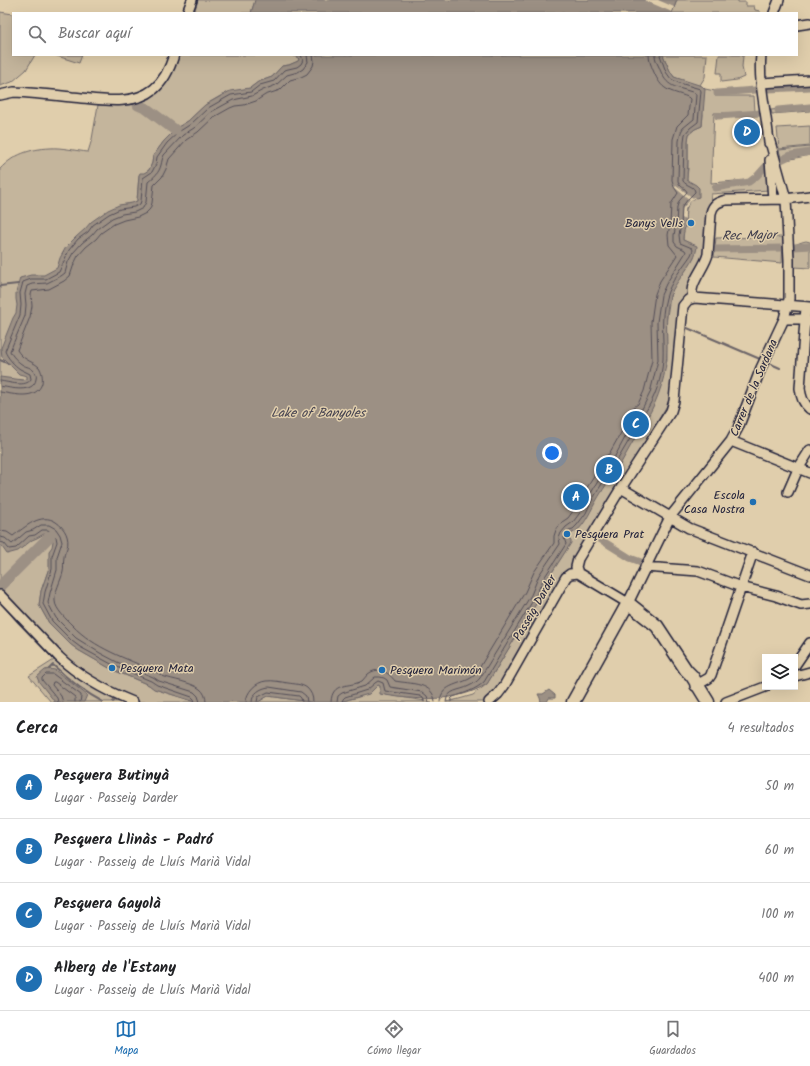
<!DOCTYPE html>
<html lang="es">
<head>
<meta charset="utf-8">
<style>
	:root { --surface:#fff; --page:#f2f2f2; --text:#202124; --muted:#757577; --line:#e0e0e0; --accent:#1f6fb2 }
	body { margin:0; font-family:Kalam,sans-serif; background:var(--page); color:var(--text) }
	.controls { position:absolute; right:12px; bottom:12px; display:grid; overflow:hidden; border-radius:0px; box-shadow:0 4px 16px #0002 }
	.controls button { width:36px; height:36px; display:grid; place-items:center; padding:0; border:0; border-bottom:1px solid var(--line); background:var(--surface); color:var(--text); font:20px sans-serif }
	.you { position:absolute; left:552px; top:453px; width:14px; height:14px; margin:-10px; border:3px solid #fff; border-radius:50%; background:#1a73e8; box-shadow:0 0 0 6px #1a73e833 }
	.badge { display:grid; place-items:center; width:26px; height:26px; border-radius:50%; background:var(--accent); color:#fff; font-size:13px; font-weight:700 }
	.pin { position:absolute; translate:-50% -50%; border:2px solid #fff; box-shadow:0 1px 4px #0006 }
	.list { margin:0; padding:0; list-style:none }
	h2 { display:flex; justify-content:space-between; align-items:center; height:52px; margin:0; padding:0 16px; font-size:17px }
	h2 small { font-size:13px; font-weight:400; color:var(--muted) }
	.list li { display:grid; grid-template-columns:26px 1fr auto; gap:12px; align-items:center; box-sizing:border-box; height:64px; padding:0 16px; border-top:1px solid var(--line) }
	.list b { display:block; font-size:15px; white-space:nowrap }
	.list p { margin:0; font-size:13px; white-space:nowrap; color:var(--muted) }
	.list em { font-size:13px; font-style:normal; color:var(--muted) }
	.icon { flex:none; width:22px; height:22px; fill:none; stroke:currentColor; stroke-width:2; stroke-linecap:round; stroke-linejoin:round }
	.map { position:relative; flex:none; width:810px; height:702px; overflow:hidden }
	.search { position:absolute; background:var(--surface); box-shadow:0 4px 16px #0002; left:12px; right:12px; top:12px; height:44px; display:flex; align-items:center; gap:10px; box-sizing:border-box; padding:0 14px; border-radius:0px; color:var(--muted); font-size:15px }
	.sheet { height:308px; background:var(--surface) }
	nav { display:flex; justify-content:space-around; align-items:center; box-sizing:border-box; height:56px; border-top:1px solid var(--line); background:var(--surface); font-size:11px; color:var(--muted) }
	nav a { display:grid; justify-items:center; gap:2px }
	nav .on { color:var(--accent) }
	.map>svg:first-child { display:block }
</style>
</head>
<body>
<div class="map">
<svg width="810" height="702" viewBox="0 0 810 702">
	<rect width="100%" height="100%" fill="#e0ceac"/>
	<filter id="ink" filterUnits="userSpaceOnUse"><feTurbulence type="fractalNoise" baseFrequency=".025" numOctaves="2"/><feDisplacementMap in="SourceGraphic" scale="8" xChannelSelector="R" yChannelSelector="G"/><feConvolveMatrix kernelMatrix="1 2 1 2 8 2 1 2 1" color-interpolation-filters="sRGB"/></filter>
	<g filter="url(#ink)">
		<path fill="#c4b59c" stroke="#736c6c" d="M198,0H255V1L251,13H194Z
			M677,0H738V2H746V6H754L755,10L760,11V13H672Z
			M0,12L13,14V55H35L26,70L12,82L0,86Z
			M54,55H82L79,63Z
			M179,55H292L298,57L299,59V61L289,65L282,66L272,77L258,82L250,88L222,95L205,105L188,121L178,127L164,141L153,156L152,163L149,170L144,174L139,175L137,201L33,380L0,381V169C14,154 30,149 50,148C61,147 77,151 88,152L92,139L98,105C107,106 115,104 123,103C155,99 170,86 179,55Z
			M663,55H707L705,77L700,85L705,89L715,91V96H754L755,112L714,113L711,183L748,180L753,177L766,163L769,190L711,194L707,243L703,262L689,296L671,391L668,404L641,448L539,621L503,684L492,696L483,702H446L459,699L473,695L487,684L539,599L547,580L561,558L568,538L637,428L667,361L666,323L670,297L673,288L694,257L693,245L683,240L685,209L690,202L695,197L685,192L688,169V141L689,134L695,129L702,126L703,114L681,80L674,77L670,71Z
			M719,55H744L743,56L742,67L744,77L737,80L721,82V73H717Z
			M810,106V111L772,114L771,110Z
			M810,126V146L779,149L777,128Z
			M810,147V155L782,161L779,150Z
			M783,237L782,263L714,257L716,238Z
			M806,241L810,242V268L794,267V245L802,242Z
			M42,529L59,539L41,591L39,605L49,623L70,644L78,650L113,670L149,685L155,689L196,702H51L29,676L54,660L17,622L0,602V540Z
			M378,685H380L381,694L432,702H339C353,698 368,697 378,685Z
			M268,696L311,702H258Z"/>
		<path fill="#9c9084" stroke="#6b6467" d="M255,0H677L672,13H251Z
			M292,55H663L670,71L674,77L702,86L705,89L702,126L695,129L689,134L688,141V158L687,180L696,185L699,188V197C683,201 686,215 685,227C684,232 683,235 683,240L697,246C696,263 676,279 670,296C665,313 667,330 667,348C667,374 659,398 646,420L642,419L637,427L639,429V431L617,470L613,469L610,474L612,476C606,485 600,494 595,503C590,512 582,531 572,533L568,538L571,541V543L547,580L539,599L487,684C458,702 416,701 380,694V686L378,685L369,694L339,702H311L268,696L258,702H196L154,689L149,685L111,669L78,650L70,644L49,623L39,605L41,591L49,568V551L52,547L53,541L47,534H44L37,538L32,540L18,551L7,554L0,544V377L23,380L27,379V376L19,374L2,357L1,348L13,318L16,313L17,305L16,299V293L20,278L31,275H44L57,268L60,258L66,247L76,237L85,229L91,222L108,210L119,205L132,203L137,201L139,175L140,173H144L149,170L152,163L153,156L164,141L178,127L188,121L205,105L230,91L250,88L258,82L272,77L282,66L289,65L298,61L299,59L298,58Z
			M49,669L55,670L87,695L84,702H55L39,682L37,677L45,670Z
			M549,690L555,695V698H549L547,702H541L540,698L538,694H543Z"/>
		<path fill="#e0ceac" d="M644,0H658L674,7L672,12Z
			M676,185L693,198L694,197H696L690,202L685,209V220L682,218V209L690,200L674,187Z"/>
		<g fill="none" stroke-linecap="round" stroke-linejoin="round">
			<path stroke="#534e58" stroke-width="1" d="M0,381C9,382 26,388 31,379L30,374C27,372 23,371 20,369C14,365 7,357 5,351L20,315L21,305L20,293L23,282L31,279H46L59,272L69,250L78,239L88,232L93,225L109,214L120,209L134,207L140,204L141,201L143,178L152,172L156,164L157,157L167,143L180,131L191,124L208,108L231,95L251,92L260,85L274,81L284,70L297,67L301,64L303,60L301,55
				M0,386C10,388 34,394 36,379C37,376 36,373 34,371C31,367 26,367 23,365C18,362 12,356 10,351L25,316L26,305L25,294L27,286L32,284L47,283L61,276L65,273L68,262L73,253L82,243L92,235L97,229L112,218L122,214L135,212L143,208L146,202L148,182C154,177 159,173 161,165C162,161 162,159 164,155L183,135L194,128L211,112L233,100L252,96L263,90L276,85L287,75L298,72L303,69L308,62L307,55
				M0,392C13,394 37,401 42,383C43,377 42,372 39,367C35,363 30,362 26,359C22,357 19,353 17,350L30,317L32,306L31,295L32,291L49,289L64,281L70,276L74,264L78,256L86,247L96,239L101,233L114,224L124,220L138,217L146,213L150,209L152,203L154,185L162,177L166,169L169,159L186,140L198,132L214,117L230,108L235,106L244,105L256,101L265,95L280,90L290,80L301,77L307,74L313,66L314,61L313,55
				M0,531L7,532L13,536C25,527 41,512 56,522C65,528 70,538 67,548C66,551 64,554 64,557C63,562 64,567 63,572C61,581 54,592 55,601C55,609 67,620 72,625C95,649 126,658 154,671C157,672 160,674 162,676C173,680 191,682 200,689C204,692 206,697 206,702
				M0,537L5,538L12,544L26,532L33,530L41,525H49L56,529L60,535L62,542L57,557V570L50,593L48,603L56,618L76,638L100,653L117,662L153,677L159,681L194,692L198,696L200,702
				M0,542L4,543L9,549L16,548L29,536L35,535L42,530H48L52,533L56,537L57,542L52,556V569L45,592L43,604L52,621L72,641L80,647L115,666L151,681L157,685L192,697L194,699L195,702
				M58,702L57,698L42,680V678L46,674H53L81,695V697L80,702
				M63,702L61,696L52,685L53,682H55L75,697V702
				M246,702C246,692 256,682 266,681C273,680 281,682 288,683C294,684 302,684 307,688C311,692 313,696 313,702
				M252,702C252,693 261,688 269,687L301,692L306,696L307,702
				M257,702L258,697L268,692L299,696L301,698L302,702
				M331,702C332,681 349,688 362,681C364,679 366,676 368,674C379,666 388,672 395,681C410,684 434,682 435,702
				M337,702L338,696L342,693L365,686L375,677H380L384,678L387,680L390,687L422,692L427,696L429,702
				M342,702L343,699L345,697L367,690L375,683L378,681L383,683L385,691L420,696L423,698L424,702
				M440,702C441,682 463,686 475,675L525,592L534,572L554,543V536L556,530L562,522L568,518L576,507L581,497L595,475L597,466L602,458L609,454L622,431L623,423L627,415L631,409L638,404L644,391L652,360L651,322L655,294L660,281L677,255L669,245L668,235L670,224L671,204L678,193L674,187L672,180L673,139L677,126L688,115L690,99L688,97C669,90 662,92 653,70C651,65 649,61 649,55
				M446,702C447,689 460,691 469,686C473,684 477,682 480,678L531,595L539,575L560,544L559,538L561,533L566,527L573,522L582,510L587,500L601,476L602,469L606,463L613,460L628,432V425L632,418L636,412L642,409L650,393L658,360L657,322L661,295L666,284L686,252L685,250L677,246L674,242V235L676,225L677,207L679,201L687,192C685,187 680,188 678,181L679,141L681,132L683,128L694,119L696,95L695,93C675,86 667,89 659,67C657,63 655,59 655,55
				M451,702V699L453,697C465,693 475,690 484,682L535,597L544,578L566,544L564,538L565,536L569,530L573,529L577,525L586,513L591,502L606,477L607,471L610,466L615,464L634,432C632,424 636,416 644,414C655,398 662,378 663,359C664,338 660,319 666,298C670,282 682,268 691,255L693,250L692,248L680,243L679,235L681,225L682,207L688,199L695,192C695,186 686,186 683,181L684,141L685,134L690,128L698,122L701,91L700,89L683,84L679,83L671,79L666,72L660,55"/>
			<path stroke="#6b6467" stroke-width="2" d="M0,286L18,284
				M685,327L760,359
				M0,360L9,364
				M771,364L780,368
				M49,669L53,665C68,679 84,692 103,702
				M113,702L114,701"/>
			<path stroke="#9c9084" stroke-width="7" d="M768,89L810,87
				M717,93L755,90
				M778,110L810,107
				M718,116L761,113
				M781,160L791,155L810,152
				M715,188L749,182L757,176L765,167
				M794,247L810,246
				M715,249L783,248
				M598,538L630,558L641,562"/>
			<path stroke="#9c9084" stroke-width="11" d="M138,105L147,109L175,130
				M0,586L50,536"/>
			<defs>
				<path id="minor" d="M187,13L192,0
					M774,13L779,0
					M797,25L810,23
					M761,55C758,84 767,114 769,143
					M761,83L810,80
					M0,95L14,92C33,93 52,95 72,97C98,99 132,107 154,89C165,80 170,68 174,55
					M770,160L773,199
					M694,298C693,296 692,294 692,292C691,282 706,265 708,254L711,213C713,204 718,202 726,200L785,199L810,196
					M806,307L800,388C801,397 803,403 810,409
					M784,319H805L809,322
					M731,441L810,473
					M621,488L689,528L810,575
					M788,492L798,469L810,450
					M645,567L698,571L741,587L776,596L801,605L810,604
					M578,573L628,603L670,517L731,441L738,428L761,368L784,319L789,299V260L786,199L769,138
					M578,573L576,567L578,559L621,488L671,411L674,401L683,306L688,300L694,298L810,307
					M0,595L59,657C80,677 106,691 133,702
					M795,665L810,643
					M795,676L810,672
					M695,686L709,678L711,675L753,552
					M489,702L498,694L504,686L566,577L570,574L578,573
					M726,702L765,687"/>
				<path id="major" d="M573,702L628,603L657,626L686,670L692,676L708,702"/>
			</defs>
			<use href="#minor" stroke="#22223b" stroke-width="12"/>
			<use href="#major" stroke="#22223b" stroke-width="15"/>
			<use href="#minor" stroke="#e0ceac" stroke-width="9"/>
			<use href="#major" stroke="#e0ceac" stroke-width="12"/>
		</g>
	</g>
	<g fill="#1f6fb2" stroke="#e0ceac" stroke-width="1.5">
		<circle cx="691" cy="223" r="4"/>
		<circle cx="753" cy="502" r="4"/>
		<circle cx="567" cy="534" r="4"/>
		<circle cx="112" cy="668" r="4"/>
		<circle cx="382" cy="670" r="4"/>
	</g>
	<g text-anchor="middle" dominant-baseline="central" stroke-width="3" stroke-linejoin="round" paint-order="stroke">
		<g font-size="12" fill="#22223b" stroke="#e0ceac" text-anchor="start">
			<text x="683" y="223" text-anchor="end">Banys Vells</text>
			<text x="745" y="495" text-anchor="end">Escola<tspan x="745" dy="14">Casa Nostra</tspan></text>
			<text x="575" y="534">Pesquera Prat</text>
			<text x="120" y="668">Pesquera Mata</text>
			<text x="390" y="670">Pesquera Marimón</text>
		</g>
		<g font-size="12" fill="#22223b" stroke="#e0ceac">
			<text transform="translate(754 388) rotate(-67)">Carrer de la Sardana</text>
			<text transform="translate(535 608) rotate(-60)">Passeig Darder</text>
		</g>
		<g font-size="13" font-style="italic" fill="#403e4d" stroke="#e0ceac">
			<text transform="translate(749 236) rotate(-1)">Rec Major</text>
			<text x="318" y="413">Lake of Banyoles</text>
		</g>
	</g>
</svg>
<div class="controls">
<button><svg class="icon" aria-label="layers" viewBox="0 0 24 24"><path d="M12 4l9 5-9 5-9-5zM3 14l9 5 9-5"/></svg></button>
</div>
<div class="you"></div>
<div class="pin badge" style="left:576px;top:497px">A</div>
<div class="pin badge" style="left:609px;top:470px">B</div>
<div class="pin badge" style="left:636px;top:424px">C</div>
<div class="pin badge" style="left:747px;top:132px">D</div>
<div class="search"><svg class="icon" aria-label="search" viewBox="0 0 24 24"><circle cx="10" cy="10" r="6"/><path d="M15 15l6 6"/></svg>Buscar aquí</div>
</div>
<section class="sheet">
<h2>Cerca<small>4 resultados</small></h2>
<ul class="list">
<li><span class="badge">A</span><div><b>Pesquera Butinyà</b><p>Lugar · Passeig Darder</p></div><em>50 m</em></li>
<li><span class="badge">B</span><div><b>Pesquera Llinàs - Padró</b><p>Lugar · Passeig de Lluís Marià Vidal</p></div><em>60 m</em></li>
<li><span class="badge">C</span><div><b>Pesquera Gayolà</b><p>Lugar · Passeig de Lluís Marià Vidal</p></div><em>100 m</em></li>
<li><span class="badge">D</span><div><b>Alberg de l'Estany</b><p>Lugar · Passeig de Lluís Marià Vidal</p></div><em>400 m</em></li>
</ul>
</section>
<nav>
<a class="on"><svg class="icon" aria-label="map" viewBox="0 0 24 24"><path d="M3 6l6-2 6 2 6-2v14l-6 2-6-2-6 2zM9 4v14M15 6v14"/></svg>Mapa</a>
<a><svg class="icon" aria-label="directions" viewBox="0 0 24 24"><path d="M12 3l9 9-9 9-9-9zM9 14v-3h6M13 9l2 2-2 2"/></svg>Cómo llegar</a>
<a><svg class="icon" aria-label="saved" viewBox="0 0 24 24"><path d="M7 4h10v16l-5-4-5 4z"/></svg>Guardados</a>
</nav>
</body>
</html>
